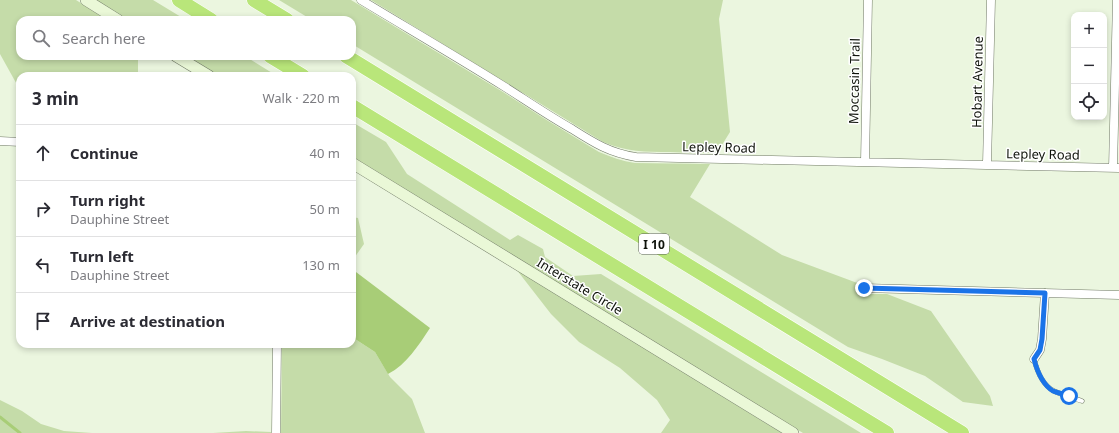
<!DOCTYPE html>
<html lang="en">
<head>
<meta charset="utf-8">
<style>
	:root { --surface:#fff; --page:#f7f7f7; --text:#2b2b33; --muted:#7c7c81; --line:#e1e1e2 }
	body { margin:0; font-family:"Noto Sans",sans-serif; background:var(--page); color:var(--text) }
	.controls { position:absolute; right:12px; top:12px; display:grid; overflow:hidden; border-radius:8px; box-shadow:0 2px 6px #0003 }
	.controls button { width:36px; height:36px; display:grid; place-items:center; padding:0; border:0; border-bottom:1px solid var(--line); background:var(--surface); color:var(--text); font:20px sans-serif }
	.stop { position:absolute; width:12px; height:12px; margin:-9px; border:3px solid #1a73e8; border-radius:50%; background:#fff }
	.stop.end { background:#1a73e8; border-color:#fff; box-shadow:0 1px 4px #0008 }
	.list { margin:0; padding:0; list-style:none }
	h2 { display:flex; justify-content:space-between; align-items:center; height:52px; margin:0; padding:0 16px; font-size:17px }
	h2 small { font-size:13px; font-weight:400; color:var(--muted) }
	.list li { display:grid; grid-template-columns:26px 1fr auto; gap:12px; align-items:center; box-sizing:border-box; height:56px; padding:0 16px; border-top:1px solid var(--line) }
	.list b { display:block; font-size:15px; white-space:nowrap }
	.list p { margin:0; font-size:13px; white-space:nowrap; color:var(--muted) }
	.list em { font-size:13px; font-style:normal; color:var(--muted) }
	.icon { flex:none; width:22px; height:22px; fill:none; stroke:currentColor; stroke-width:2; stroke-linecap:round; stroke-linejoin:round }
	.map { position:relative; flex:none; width:1119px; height:433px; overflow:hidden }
	.search { position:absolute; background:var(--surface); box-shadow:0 2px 6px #0003; left:16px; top:16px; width:340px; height:44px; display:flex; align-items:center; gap:10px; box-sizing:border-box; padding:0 14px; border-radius:12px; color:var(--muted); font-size:15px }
	.panel { position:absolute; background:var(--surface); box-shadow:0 2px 6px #0003; left:16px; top:72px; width:340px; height:276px; border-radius:12px }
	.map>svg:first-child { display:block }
</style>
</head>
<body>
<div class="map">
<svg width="1119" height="433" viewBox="0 0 1119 433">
	<rect width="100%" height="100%" fill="#ebf6df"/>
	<path fill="#c5dca9" d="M0,0H76L108,20H20V56H138V76H20V90L0,54Z
		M96,0H153L186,20H128Z
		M279,0H351L503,92L545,119L599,152C611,157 622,161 635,163L710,164L690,197L782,255L860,284V294H887L931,311L990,396L993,406L963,402L925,376L882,359L848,347L352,44V20H312Z
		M371,0H723L719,19L730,132L717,153C701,153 685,153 670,152C645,152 627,152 603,142Z
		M186,56H245L277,76H219Z
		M352,122L386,142L407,174L510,240L518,235L543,249L545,257L573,276L601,274L861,433H803L352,157Z
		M352,217L358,218L364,244L352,261Z
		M516,269L782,433H661L670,420L657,400L620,368L579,342L551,314Z
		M352,337L375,352L390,377L412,399L425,433H281L282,344H352Z
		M0,400L22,411L41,424L64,431L92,433H0Z
		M246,431L271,432V433H213Z"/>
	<path fill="#a8cd77" d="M352,269L430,328C418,346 407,364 388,374L375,352L352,337Z"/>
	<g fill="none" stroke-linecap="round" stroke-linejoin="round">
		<path stroke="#a8cd77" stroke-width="3" d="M0,417L20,433"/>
		<defs>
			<path id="lane" d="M1034,359C1037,371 1042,385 1054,391C1062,395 1074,398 1082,401"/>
			<path id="street" d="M361,0C409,29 457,57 505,87C527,101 549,116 572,129C594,143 610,153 636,157L1119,168
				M0,141L20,142
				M865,162L868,0
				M987,164L991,0
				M1113,168L1117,0
				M864,288L1119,295
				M1034,359L1040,350L1042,339L1045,293
				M276,433L277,344"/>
			<path id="secondary" d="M86,0L118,20
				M176,56L209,76
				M352,163L793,433"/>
			<path id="highway" d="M179,0L211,20
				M254,0L287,20
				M270,56L303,76
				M346,56L962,433
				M352,106L887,433"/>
		</defs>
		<use href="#lane" stroke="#717a66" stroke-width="5"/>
		<use href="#street" stroke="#717a66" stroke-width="9"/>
		<use href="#secondary" stroke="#717a66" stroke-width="12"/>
		<use href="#highway" stroke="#fff" stroke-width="15"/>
		<use href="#lane" stroke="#fff" stroke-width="4"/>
		<use href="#street" stroke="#fff" stroke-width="8"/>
		<use href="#secondary" stroke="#eaf8d7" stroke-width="11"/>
		<use href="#highway" stroke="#b9e67a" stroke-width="14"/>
	</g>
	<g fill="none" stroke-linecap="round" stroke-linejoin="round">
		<path stroke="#1a73e8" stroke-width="5" d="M864,288L1045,293L1042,339L1040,350L1034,359C1037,371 1042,384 1053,391C1058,393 1064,394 1069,396"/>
	</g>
	<g text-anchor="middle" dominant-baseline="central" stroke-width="3" stroke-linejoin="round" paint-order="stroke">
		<rect fill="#fff" stroke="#575a54" stroke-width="1" x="639" y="234" width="30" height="20" rx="3"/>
		<g font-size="12" font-weight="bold" fill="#0f130b">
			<text x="654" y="244">I 10</text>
		</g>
		<g font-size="13" fill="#0f130b" stroke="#fff">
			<text transform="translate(854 81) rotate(-89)">Moccasin Trail</text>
			<text transform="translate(977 82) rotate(-89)">Hobart Avenue</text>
			<text transform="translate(719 147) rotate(1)">Lepley Road</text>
			<text transform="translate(1043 154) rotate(1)">Lepley Road</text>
			<text transform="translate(580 286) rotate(31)">Interstate Circle</text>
		</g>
	</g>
</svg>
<div class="controls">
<button>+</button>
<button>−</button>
<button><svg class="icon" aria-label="locate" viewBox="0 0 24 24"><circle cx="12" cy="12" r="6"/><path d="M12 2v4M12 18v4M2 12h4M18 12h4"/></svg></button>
</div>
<div class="stop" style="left:1069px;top:396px"></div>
<div class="stop end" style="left:864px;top:288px"></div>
<div class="search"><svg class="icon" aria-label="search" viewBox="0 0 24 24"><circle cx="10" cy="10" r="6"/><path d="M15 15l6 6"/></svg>Search here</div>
<section class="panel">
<h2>3 min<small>Walk · 220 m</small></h2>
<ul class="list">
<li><svg class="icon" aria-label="ahead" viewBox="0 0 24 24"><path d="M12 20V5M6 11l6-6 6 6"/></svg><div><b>Continue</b></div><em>40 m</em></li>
<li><svg class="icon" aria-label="right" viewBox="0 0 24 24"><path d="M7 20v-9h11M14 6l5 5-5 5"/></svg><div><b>Turn right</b><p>Dauphine Street</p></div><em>50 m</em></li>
<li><svg class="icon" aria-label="left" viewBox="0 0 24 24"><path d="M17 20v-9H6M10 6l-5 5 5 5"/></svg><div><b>Turn left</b><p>Dauphine Street</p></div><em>130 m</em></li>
<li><svg class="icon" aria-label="arrive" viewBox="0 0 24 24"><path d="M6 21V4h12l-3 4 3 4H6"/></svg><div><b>Arrive at destination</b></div></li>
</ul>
</section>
</div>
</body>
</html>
